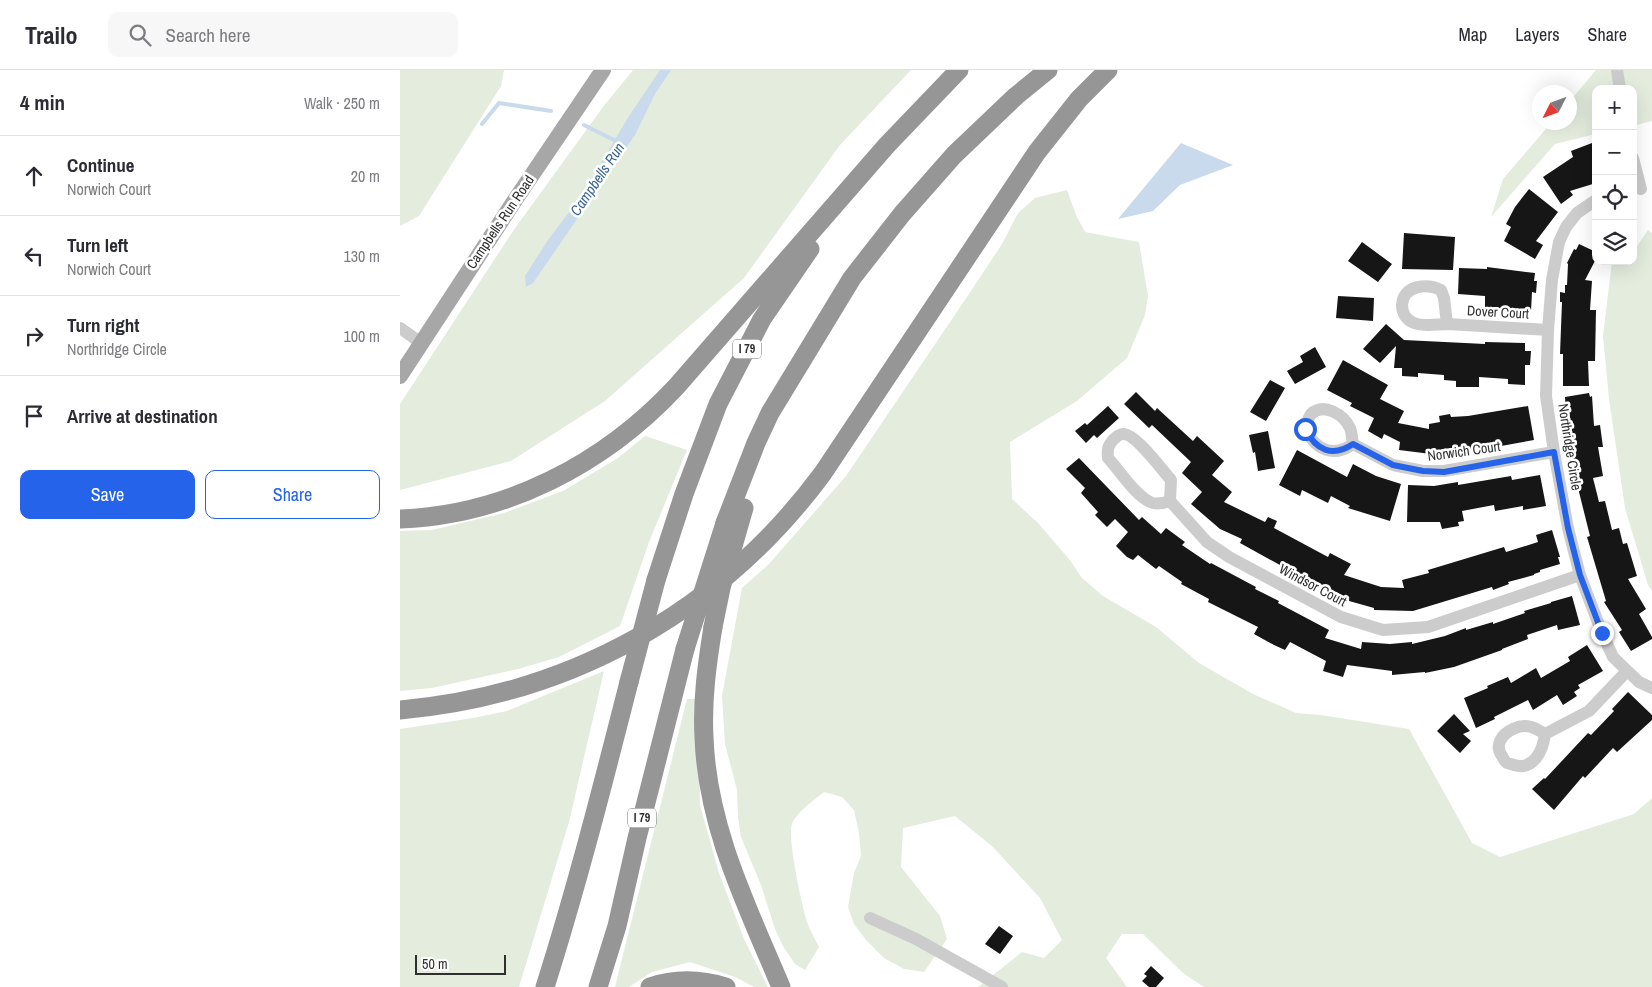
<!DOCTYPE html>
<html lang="en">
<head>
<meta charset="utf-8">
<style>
	:root { --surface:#fff; --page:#f7f7f7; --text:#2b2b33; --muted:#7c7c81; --line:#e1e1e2; --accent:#2563eb }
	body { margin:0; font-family:"Archivo Narrow",sans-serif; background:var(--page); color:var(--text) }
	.controls { position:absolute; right:15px; top:15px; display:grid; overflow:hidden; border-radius:10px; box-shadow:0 5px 20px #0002 }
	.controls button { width:45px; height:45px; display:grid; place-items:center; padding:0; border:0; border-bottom:1px solid var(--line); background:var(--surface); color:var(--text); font:25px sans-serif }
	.compass { position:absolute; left:1132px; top:15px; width:45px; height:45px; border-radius:50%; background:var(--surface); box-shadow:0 5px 20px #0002; rotate:228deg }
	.scale { position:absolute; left:15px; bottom:12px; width:91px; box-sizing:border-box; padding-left:5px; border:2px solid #2f2f2f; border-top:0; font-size:14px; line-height:18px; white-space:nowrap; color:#2f2f2f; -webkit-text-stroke:4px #fff; paint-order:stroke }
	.stop { position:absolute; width:15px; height:15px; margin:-11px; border:4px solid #2563eb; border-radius:50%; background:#fff }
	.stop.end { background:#2563eb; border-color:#fff; box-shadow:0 1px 5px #0008 }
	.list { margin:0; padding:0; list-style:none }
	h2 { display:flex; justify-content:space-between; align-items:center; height:65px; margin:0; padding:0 20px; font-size:21px }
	h2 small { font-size:16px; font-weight:400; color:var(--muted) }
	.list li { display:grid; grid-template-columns:32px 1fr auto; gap:15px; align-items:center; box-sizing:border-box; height:80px; padding:0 20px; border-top:1px solid var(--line) }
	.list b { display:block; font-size:19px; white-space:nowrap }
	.list p { margin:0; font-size:16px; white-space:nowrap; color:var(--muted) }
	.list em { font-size:16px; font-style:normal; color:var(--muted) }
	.actions { display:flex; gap:10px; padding:15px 20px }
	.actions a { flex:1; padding:11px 0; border:1px solid var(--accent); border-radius:10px; text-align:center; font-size:18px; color:var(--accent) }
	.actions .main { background:var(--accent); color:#fff }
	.icon { flex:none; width:28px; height:28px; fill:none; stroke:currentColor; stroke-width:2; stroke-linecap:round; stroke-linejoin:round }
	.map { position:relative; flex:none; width:1252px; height:917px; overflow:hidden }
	header { display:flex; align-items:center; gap:30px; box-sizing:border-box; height:70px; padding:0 25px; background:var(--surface); border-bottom:1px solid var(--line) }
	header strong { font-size:24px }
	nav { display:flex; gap:28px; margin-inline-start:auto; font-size:18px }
	.search { width:350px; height:45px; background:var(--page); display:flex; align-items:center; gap:12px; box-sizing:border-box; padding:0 18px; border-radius:10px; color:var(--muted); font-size:19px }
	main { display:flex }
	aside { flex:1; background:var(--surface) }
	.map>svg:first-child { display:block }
</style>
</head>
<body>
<header>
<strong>Trailo</strong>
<div class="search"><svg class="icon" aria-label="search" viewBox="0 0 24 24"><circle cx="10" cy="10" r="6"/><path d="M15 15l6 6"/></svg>Search here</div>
<nav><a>Map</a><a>Layers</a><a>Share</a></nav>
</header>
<main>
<aside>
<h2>4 min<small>Walk · 250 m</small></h2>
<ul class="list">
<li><svg class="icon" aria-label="ahead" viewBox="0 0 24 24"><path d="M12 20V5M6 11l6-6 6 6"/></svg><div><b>Continue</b><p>Norwich Court</p></div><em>20 m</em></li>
<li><svg class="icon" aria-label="left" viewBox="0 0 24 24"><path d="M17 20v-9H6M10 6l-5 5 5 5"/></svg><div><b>Turn left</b><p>Norwich Court</p></div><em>130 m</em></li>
<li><svg class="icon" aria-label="right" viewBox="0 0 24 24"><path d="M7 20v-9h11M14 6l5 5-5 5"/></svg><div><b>Turn right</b><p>Northridge Circle</p></div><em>100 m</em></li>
<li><svg class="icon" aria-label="arrive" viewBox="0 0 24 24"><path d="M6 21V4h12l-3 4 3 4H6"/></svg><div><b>Arrive at destination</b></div></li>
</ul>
<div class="actions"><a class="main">Save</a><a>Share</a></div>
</aside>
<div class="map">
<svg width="1252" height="917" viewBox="0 0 1252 917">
	<rect width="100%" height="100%" fill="#fff"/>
	<path fill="#e3ecdd" d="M0,0H104L101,16L19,146L0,156Z
		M233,0H511L440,75L344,208L205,331L111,391L0,420V334L113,161L203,37Z
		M1196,0H1252V51L1233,56V19H1196V64L1155,74L1091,147L1103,109L1151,53L1170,52V31Z
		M667,120L676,145L685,162L739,172L748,226L745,245L727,288L677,331L610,372L612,429L638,453L669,489L682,508L703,526L756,557L799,593L853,624L896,643L921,645L1009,659L1072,773L1100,787L1234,744L1252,728V917H804L783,903L743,864H722L706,888L727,917H578L622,882L644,888L662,870L640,828L593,777L555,746L503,758L501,797L540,846L547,869L524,902L504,899L484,888L466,870L454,854L448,837L454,803L461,786L459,763L454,740L442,727L424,722C416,728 395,744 392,754C387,768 402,836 407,852C410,861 415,869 419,877L405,900L395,894L384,878L375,859L361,815L341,767L338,747L337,720L325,674L322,626L342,518L369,494L446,406L577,212L602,174L618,143L635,128Z
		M1248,160L1252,163V521L1248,515L1225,438L1209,329L1203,266L1212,191H1233V182Z
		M245,366L287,380L249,472L220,556L159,587L118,599L32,618L0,621V461L32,460L104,443L163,421L218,388Z
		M204,601L169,752L119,917H0V659L73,648L107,641Z
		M287,629H298L300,735L319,803L344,869L368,917H354L335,907L290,892L252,902L229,917H215Z"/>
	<path fill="#c9daec" d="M260,0H271L255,24L235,65L133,213L126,217L125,206L148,170L182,125L229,46Z
		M781,73L833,95L780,115L753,141L718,149Z"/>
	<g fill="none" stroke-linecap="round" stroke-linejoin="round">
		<path stroke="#c9daec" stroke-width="4" d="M82,54L99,33L151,41
			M184,55L218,72"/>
	</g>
	<path fill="#161616" d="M1192,73L1196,84V113L1170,121L1173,125L1161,134L1143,107L1173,87L1171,81Z
		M1129,119L1158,142L1136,171L1143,175L1135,189L1104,171L1111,157L1106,154L1115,137Z
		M1004,163L1055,167L1053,200L1002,199Z
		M962,172L992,194L978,212L948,191Z
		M1179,174L1196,182V189L1185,210L1192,211L1190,240H1196L1195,291H1188L1189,316H1163V284H1160L1162,232H1160V222L1165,223V215H1167L1168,194L1167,193L1174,179L1176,180Z
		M1087,197L1135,203L1134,211H1137L1136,223L1132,222L1131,241L1101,237V242H1085V226L1058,224L1059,198L1087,199Z
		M938,226L974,228L973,251L936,248Z
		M986,254L1004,270L1085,274V272L1125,273V281H1131L1130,295H1125V315L1108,314V309L1079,307V317H1056V311L1044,310V305L1018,303V307L1002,306V298H994L996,276L980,293L963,279Z
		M915,277L926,297L895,314L887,301L903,292L900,286Z
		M943,290L988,315L980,329L1004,341L998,353L1029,359V354L1040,352L1039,346L1050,344L1051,347L1068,346L1128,336L1134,370L1090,378L1089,376L1031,384L999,380L1000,372L984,364L982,369L968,361L974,348L950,336L952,333L927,320Z
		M870,310L885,318L866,351L850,342Z
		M736,322L755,341L757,338L793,371L797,366L824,391L812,405L832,422L824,432L865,452L868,447L877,451L874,458L928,487L930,483L951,494L944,505L981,517L1004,518L1002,510L1029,503L1028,500L1104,477L1106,482L1138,472L1136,465L1152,460L1160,487H1158L1160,494L1140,500V502L1134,504V505L1108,512L1109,514L1093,520L1092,517L1013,541L974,540V538L942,529L943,526L911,509L909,512L903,508L902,510L888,502L889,500L840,473L842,469L820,459L791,434L802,422L782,403L791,392L752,355L749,358L724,334Z
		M1189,323L1190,327L1192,326L1194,356L1200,355L1203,377H1198L1203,406L1193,408L1199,432L1205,431L1212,460L1219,458L1223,474L1227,473L1237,506L1228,509L1246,539L1239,544L1252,567V569L1231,581L1219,562L1222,560L1204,532L1206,531L1187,467L1190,466L1177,414L1170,375H1168L1166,359H1167L1165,327Z
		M708,336L719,348L697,368L694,365L686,373L675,361L685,353L687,355Z
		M868,361L875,398L858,401L855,382L853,383L849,365Z
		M897,380L947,407L953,394L976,406L1001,414L990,451L948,438L950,436L931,426L928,433L902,420L900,426L879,415Z
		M679,388L739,450L742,447L761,464L766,458L785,472L782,475L810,494L811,493L856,517L855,519L879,531L878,533L929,560L925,568L961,579L962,572L990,574L1012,572V574L1045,566L1066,558V560L1093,552V554L1125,543L1124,541L1151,533V532L1172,526L1180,555L1158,560L1157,555L1127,565L1128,569L1102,579V580L1054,597L1025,603V602L992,605V601L947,595L943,607L923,601L926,591L890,572L885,580L874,575L854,564L858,557L808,532L809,529L781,514L782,512L759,496L756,499L738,485L733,490L727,487L716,476L728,462L715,449L707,457L695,445L698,442L681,423L685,418L666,399Z
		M1140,405L1146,436L1123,440V436L1095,441L1094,435L1062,441L1064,451L1058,452L1059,456L1042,459L1040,452H1007L1008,415L1034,416L1058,412V415L1111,406L1112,410Z
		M1187,575L1203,601L1178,615L1180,618L1174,622L1177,626L1163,635L1157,625L1133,640L1128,630L1094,647L1095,649L1076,658L1064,628L1088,618L1087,616L1108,607L1111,613L1136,598L1141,608L1170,591L1168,587Z
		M1228,622L1252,645V650L1217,682L1213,678L1185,708L1183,706L1154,740L1132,719L1144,708L1145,709L1188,663L1191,665L1214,641L1212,639Z
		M1054,644L1070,661L1063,664L1071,671L1060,683L1037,661Z
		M599,856L613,866L600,884L585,874Z
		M751,896L764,908L756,917H749L742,911L747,906L744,904Z"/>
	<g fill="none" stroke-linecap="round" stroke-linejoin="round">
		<path stroke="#ccc" stroke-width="12" d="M1217,0L1220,19
			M1233,88L1241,119
			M1196,130L1177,143L1166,157L1159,172L1152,210L1148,260L1146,326L1154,382L1168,458L1180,505L1202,563L1213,587L1239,612L1252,618
			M1047,254L1044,228L1041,220C1027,213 1003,215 1002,235C1002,243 1006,250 1014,253C1025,257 1037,254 1048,254C1082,256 1115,258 1148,260
			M0,258L21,273
			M953,374C933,388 916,380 905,359C907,354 908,348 911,344C924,332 944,345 950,358C952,363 952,369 953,374L993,395L1023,401H1044L1154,382
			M770,431C764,433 756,435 750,432C734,424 720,401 708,388C707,379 708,376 713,370C716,367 719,364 723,364C735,363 763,401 771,410L770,431L807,472L829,487L941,547L983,560L1028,557L1180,505
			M1145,664C1143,680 1134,701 1114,695C1112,694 1109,694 1107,693C1104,691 1104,689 1102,686C1094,675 1102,664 1113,659C1126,653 1134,657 1145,664L1189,641L1227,601
			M470,848L516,869L602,917"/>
		<path stroke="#a7a7a7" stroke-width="16" d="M0,306L111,136L203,0"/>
		<path stroke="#969696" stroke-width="19" d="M0,449C106,445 204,394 276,317L487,75L559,0
			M325,453L356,373L370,343L452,208L502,144L554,85L616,26L648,0
			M256,510L284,424L318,334L362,249L410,179
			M313,557C307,594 302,630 304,667C307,757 347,836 381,917
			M0,640C171,625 321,541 423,403L637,82L679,29L708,0
			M145,917C177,816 203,714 229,612
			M198,917L217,856L237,768L285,579
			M250,917C276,908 300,909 326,917"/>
		<path stroke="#969696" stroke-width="19" d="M313,557L321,518L344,438
			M285,579L325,453
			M229,612L256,510"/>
	</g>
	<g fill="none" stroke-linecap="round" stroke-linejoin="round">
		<path stroke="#2563eb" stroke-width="6" d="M905,359C916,380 932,388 953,374L993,395L1023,401L1044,402L1154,382L1168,458L1180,505L1202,563"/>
	</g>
	<g text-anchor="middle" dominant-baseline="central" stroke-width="5" stroke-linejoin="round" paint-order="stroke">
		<g fill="#fff" stroke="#6d6d6d" stroke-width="1">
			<rect x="333" y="269.5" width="28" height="19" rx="4"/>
			<rect x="228" y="738.5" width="28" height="19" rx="4"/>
		</g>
		<g font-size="12" font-weight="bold" fill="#2f2f2f">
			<text x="347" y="279">I 79</text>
			<text x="242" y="748">I 79</text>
		</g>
		<g font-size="14" fill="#2f2f2f" stroke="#fff">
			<text transform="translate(100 152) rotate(-56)">Campbells Run Road</text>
			<text transform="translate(1098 242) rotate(3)">Dover Court</text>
			<text transform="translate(1170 377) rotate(81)">Northridge Circle</text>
			<text transform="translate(1064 381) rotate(-8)">Norwich Court</text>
			<text transform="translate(913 515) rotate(28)">Windsor Court</text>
		</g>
		<g font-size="15" font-style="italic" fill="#3c6692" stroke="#fff">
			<text transform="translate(197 109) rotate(-56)">Campbells Run</text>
		</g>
	</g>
</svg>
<div class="controls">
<button>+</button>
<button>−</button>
<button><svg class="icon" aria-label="locate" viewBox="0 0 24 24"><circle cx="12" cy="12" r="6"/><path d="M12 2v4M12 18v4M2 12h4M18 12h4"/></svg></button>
<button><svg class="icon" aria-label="layers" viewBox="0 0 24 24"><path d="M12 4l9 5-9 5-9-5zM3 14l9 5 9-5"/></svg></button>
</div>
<svg class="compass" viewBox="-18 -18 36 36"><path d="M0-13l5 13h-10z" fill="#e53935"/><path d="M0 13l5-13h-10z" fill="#7c7c81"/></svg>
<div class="scale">50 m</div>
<div class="stop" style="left:905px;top:359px"></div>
<div class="stop end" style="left:1202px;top:563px"></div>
</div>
</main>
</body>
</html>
